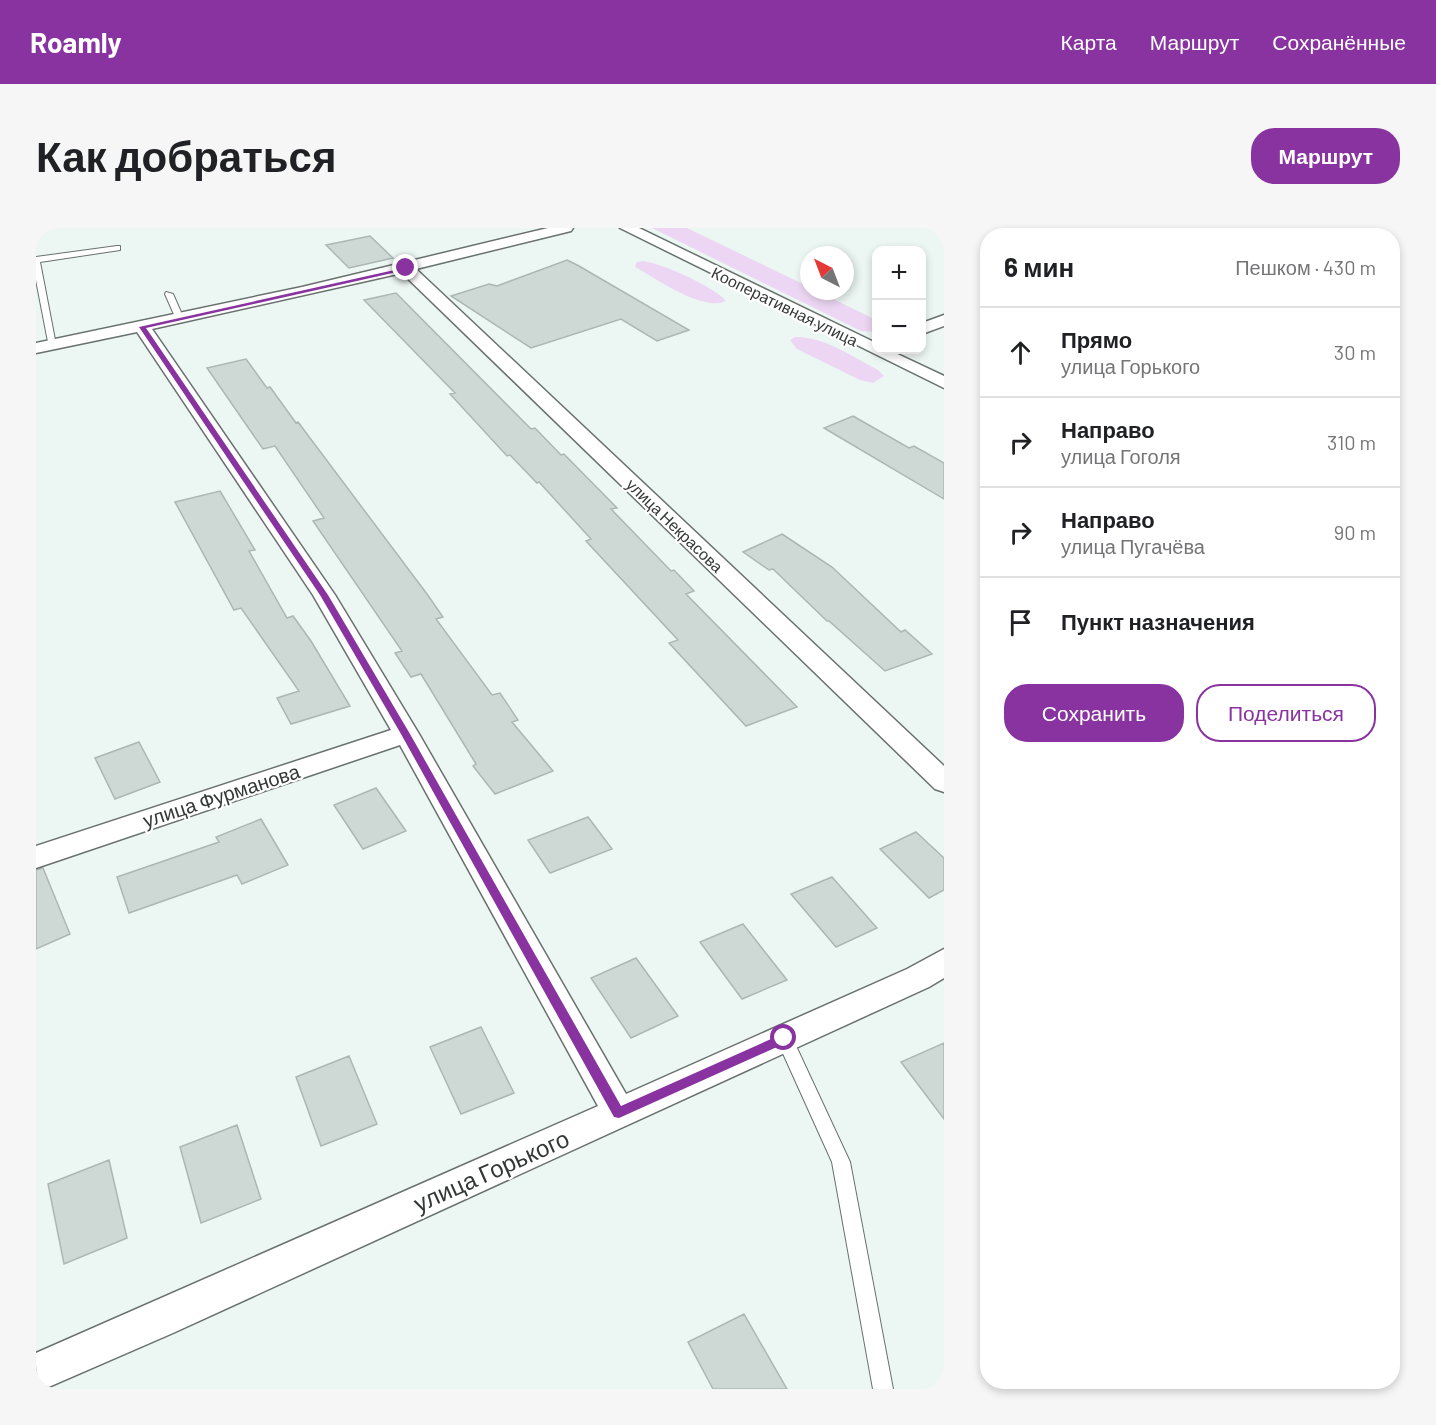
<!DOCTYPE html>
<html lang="ru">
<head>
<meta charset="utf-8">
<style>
	:root { --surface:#fff; --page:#f6f6f6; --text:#202124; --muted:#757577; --line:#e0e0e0; --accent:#8833a0 }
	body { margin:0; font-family:Barlow,sans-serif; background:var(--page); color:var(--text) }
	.controls { position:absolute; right:18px; top:18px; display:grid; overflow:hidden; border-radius:12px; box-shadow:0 3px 9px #0003 }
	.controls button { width:54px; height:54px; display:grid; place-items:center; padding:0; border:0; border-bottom:2px solid var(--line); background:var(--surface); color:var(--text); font:30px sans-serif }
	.compass { position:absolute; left:764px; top:18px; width:54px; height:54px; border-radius:50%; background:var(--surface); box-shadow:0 3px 9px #0003; rotate:318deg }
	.stop { position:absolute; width:18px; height:18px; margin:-14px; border:4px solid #8833a0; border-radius:50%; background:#fff }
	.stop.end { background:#8833a0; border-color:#fff; box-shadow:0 2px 6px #0008 }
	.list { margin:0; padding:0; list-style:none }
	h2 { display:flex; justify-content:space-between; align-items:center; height:78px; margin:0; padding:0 24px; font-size:26px }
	h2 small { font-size:20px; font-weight:400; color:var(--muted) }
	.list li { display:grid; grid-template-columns:39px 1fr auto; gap:18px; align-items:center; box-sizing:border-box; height:90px; padding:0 24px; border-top:2px solid var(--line) }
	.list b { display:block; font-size:22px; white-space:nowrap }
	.list p { margin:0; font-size:20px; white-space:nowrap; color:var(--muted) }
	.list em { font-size:20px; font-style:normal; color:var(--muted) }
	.actions { display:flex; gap:12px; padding:18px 24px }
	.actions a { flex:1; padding:14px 0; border:2px solid var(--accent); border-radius:24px; text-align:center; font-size:21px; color:var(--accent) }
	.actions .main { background:var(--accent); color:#fff }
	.icon { flex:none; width:33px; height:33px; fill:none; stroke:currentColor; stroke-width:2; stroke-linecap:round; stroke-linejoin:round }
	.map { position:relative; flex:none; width:908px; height:1161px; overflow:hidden; border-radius:24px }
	header { display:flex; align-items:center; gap:36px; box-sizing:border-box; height:84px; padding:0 30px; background:var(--accent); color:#fff }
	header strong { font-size:28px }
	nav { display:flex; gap:33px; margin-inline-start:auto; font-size:21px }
	.intro { display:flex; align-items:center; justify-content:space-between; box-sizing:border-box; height:144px; padding:0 36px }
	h1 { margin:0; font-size:42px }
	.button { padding:15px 27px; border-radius:24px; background:var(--accent); color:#fff; font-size:21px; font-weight:700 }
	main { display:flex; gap:36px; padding:0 36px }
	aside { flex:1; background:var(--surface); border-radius:24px; box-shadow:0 3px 9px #0003 }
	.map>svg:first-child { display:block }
</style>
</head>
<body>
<header>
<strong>Roamly</strong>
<nav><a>Карта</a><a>Маршрут</a><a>Сохранённые</a></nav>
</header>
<div class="intro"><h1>Как добраться</h1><a class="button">Маршрут</a></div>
<main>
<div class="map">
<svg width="908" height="1161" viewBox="0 0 908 1161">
	<rect width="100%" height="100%" fill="#ecf6f3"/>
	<path fill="#ecd6f3" d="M616,0H651L773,59V63H781L838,91L840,104L825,103Z
		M607,33C625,35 679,59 690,73C667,84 621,51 599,39L601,34Z
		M759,109C787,108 817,129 842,142L848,148L837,155L824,152L761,121L754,112Z"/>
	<path fill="#ced8d5" stroke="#adb6b4" stroke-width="1.5" d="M334,8L357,30L313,40L290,17Z
		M531,32L543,38L653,102L621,113L585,91L495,120L415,68L453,56L461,58Z
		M360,65L495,201L499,200L525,227L528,226L581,280L575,281L635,343L638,342L658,363L650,366L761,479L710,498L633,415L642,412L550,313L555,311L503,254L501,255L474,227L471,228L414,166L419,165L328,72Z
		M210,131L231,160L234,159L260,195L262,194L391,366L407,389L400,391L456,467L464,465L482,492L476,494L517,543L459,566L437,538L440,536L385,446L375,449L359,425L366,423L277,293L288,290L239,218L227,221L171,140Z
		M817,188L873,220L878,218L908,235V271L788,200Z
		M184,263L219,322L213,323L251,390L257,388L275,413L314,478L255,496L241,470L263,463L205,380L198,382L139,274Z
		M746,306L796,339L865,404L869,402L896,426L849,443L793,393H791L737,341L733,342L707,324Z
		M103,514L124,554L79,571L59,530Z
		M340,560L370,603L327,621L298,577Z
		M552,589L576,621L514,645L492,612Z
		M225,591L252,637L206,656L201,647L93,685L81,649L183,614L180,609Z
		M880,604L908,630V662L893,670L844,621Z
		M7,640L34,706L0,721V642Z
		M796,649L841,700L800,719L755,666Z
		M707,696L751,752L706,771L664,714Z
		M600,730L642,788L595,810L555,750Z
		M445,799L478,865L425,886L394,819Z
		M908,815V891L865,834Z
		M313,828L341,896L285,918L260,849Z
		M201,897L225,971L165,995L144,919Z
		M73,932L91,1010L28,1036L12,956Z
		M708,1086L751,1161H677L652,1114Z"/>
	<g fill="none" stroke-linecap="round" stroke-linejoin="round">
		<defs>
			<path id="service" d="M81,18H84V22L4,34L20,117L13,119L0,52V29Z
				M130,64L137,66L148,91L147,93L140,91L129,66Z
				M748,803L754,805L814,934L857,1161H837L796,934L740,810L742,805Z"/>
			<path id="minor" d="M512,0H537L535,3L380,41L908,538V564L899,561L366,45L116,101L299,367L383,506L590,866L871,741L908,721V750L893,759L137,1105L8,1161H0V1125L562,878L364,517L0,640V618L355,502L277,367L101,104L0,125V115L266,59Z
				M584,0H603L840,115V122H853L908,148V160Z
				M908,87V98L886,106V95Z"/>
		</defs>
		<use href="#service" stroke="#69716e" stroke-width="2"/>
		<use href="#minor" stroke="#69716e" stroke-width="3"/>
		<use href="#service" fill="#fff" fill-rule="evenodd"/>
		<use href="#minor" fill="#fff" fill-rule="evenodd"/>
	</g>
	<path fill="#8833a0" d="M372,39L370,42L110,100L292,367L374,506L585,878L744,807H752V814L583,890L578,889L365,506L284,367L103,99Z"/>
	<g text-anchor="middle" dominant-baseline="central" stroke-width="4.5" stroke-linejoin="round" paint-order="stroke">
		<g font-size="16" fill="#343837" stroke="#fff">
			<text transform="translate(749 78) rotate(26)">Кооперативная улица</text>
			<text transform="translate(639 297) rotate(44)">улица Некрасова</text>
		</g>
		<g font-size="20" fill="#343837" stroke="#fff">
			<text transform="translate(185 567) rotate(-18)">улица Фурманова</text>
		</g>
		<g font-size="24" fill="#343837" stroke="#fff">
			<text transform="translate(455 942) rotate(-24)">улица Горького</text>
		</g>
	</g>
</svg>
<div class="controls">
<button>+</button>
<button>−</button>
</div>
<svg class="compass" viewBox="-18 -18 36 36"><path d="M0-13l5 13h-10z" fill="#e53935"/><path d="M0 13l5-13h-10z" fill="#757577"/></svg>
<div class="stop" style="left:748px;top:810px"></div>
<div class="stop end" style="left:370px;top:40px"></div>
</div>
<aside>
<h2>6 мин<small>Пешком · 430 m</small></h2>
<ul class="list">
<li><svg class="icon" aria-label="ahead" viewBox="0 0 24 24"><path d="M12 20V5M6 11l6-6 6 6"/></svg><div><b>Прямо</b><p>улица Горького</p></div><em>30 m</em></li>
<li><svg class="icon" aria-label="right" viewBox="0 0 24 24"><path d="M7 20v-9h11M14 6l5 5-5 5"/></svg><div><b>Направо</b><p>улица Гоголя</p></div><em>310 m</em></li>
<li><svg class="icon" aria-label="right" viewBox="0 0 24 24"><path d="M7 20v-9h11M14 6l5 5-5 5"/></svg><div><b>Направо</b><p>улица Пугачёва</p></div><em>90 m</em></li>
<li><svg class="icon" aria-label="arrive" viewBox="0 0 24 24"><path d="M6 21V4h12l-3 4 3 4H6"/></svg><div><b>Пункт назначения</b></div></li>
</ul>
<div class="actions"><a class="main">Сохранить</a><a>Поделиться</a></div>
</aside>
</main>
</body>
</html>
